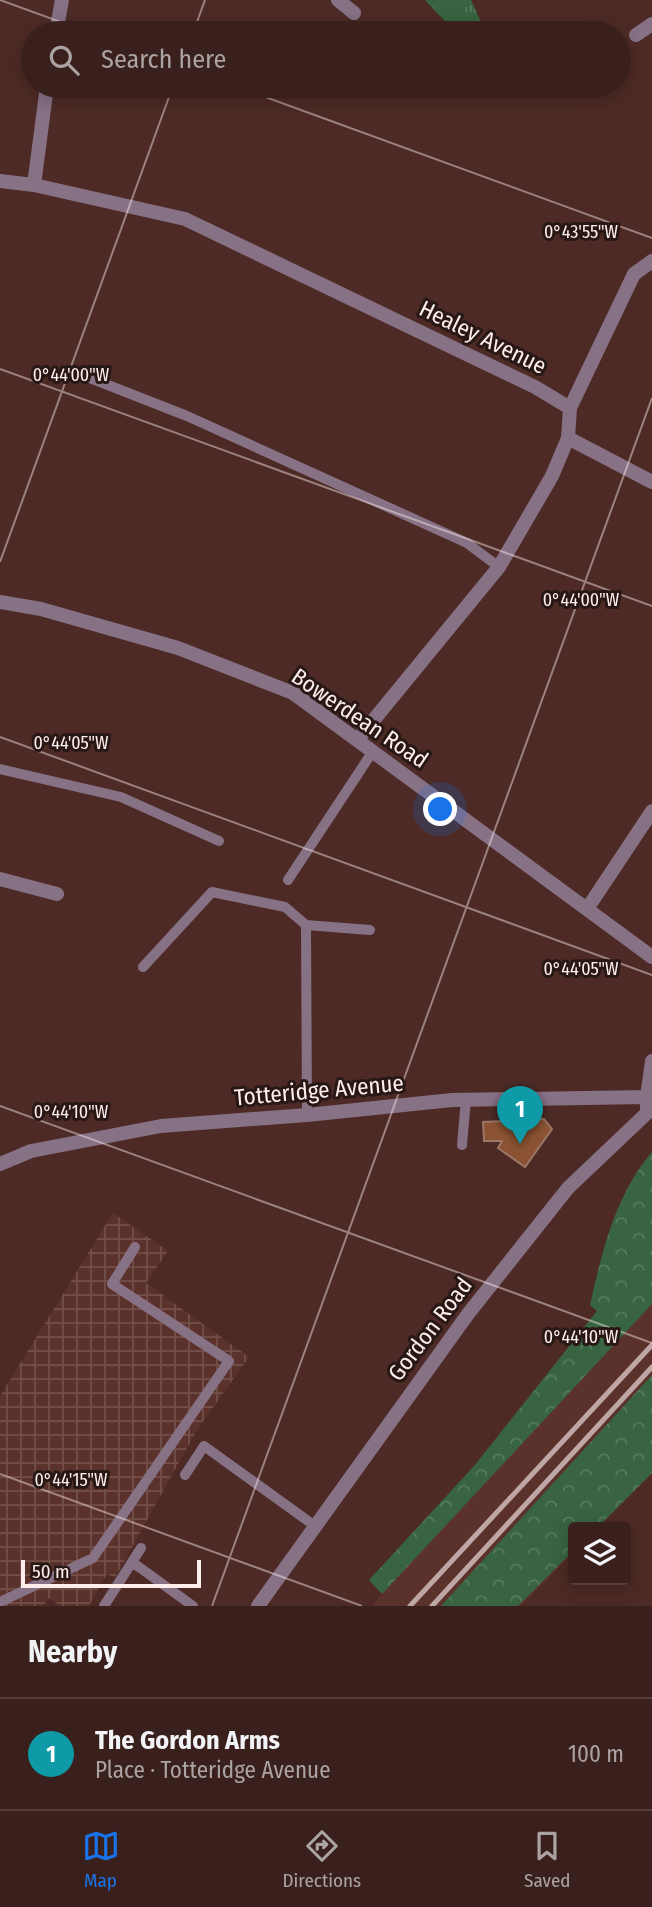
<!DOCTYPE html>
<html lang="en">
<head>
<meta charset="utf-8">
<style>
	:root { --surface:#3a201c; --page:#412825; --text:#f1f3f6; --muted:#aba3a3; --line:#543e3b; --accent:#1a73e8 }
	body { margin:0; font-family:"Fira Sans Condensed",sans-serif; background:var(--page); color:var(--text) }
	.controls { position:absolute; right:21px; bottom:21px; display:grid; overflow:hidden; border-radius:7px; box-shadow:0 4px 18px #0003 }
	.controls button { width:63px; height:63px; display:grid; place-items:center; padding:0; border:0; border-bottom:2px solid var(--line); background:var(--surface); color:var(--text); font:35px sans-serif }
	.scale { position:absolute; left:21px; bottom:18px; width:180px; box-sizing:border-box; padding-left:7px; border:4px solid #fdeeec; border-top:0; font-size:19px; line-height:24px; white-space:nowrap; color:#fdeeec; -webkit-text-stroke:5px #281815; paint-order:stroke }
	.you { position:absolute; left:441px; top:810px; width:24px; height:24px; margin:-18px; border:5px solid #fff; border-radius:50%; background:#1a73e8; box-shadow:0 0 0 10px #1a73e833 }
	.badge { display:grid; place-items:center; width:46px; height:46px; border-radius:50%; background:var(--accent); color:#fff; font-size:23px; font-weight:700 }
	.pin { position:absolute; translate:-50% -58px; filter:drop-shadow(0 2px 4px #0008) }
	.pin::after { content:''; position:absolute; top:37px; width:24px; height:21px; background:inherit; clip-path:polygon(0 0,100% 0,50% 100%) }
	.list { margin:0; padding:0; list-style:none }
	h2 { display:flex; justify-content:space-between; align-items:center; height:91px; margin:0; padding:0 28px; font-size:30px }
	h2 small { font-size:23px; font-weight:400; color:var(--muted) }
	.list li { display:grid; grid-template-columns:46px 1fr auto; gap:21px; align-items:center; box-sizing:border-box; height:112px; padding:0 28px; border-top:2px solid var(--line) }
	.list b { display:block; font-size:26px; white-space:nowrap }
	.list p { margin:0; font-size:23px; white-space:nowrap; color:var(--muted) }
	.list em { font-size:23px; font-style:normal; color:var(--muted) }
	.icon { flex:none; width:38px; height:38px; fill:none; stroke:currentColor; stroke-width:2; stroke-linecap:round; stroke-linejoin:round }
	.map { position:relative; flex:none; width:652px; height:1606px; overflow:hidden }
	.search { position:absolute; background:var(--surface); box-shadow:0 4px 18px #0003; left:21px; right:21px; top:21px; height:77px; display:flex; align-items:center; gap:18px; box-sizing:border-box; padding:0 24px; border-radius:38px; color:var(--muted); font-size:26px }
	.sheet { height:203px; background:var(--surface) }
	nav { display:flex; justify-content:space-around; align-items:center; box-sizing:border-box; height:98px; border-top:2px solid var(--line); background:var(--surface); font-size:19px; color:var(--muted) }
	nav a { display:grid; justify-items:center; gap:4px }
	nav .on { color:var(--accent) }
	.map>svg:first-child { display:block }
</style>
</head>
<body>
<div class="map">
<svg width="652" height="1606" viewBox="0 0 652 1606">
	<defs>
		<pattern id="industrial-grid" width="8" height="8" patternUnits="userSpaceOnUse" patternTransform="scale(1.75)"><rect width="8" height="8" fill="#5b312b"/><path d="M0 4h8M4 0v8" fill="none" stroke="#734f4a"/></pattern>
		<pattern id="grass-tufts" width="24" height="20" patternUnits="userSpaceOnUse" patternTransform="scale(1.75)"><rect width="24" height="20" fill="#386441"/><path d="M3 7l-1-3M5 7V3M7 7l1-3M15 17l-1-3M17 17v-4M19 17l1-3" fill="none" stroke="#567a5d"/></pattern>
		<pattern id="forest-crowns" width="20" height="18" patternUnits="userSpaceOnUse" patternTransform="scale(1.75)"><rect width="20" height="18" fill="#386441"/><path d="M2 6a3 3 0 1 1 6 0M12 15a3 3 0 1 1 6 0" fill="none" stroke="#567a5d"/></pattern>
	</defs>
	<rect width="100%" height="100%" fill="#4d2a25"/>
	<path fill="#5b312b" d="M652,1152V1474L599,1527H573V1553L521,1606H372L382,1594L372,1583L474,1466L597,1311L590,1305Z"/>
	<path fill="url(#industrial-grid)" d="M113,1213L168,1251L146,1283L249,1357L197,1430L115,1578L107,1574L89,1606H60L49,1598L43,1606H0V1396Z"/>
	<path fill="url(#grass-tufts)" d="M425,0H471L486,33H456Z"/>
	<path fill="url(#forest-crowns)" d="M652,1152V1304L382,1594L369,1580L474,1466L597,1311L590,1305C602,1252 615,1195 652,1152Z
		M652,1375V1473L598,1527H573V1551L518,1606H441Z"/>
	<path fill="#8b5333" stroke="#9b7764" stroke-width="2" d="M544,1119L552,1129L525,1167L498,1148L502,1141H484L483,1122Z"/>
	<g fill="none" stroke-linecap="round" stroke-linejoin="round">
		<path stroke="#877185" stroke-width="10" d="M90,378L187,416L467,543L499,567
			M0,769L121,797L219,841
			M288,880L373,751
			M306,925L370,930
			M143,967L212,892L285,907L306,925L307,1115
			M462,1145L466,1099
			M185,1475L204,1446L315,1526
			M132,1562L193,1606
			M0,1602L93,1558L229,1361L112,1284L135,1247
			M104,1606L141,1548"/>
		<path stroke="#877185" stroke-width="14" d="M338,0L354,13
			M56,33L62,0
			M636,35L652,24
			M0,181L34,185L185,219L535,387L570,408L568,438L552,476L499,567L358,739
			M34,185L47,86
			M570,408L634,274L652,261
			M568,438L652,482
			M0,602L41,609L178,648L293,693L652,957
			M0,879L57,894
			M587,909L652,811
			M0,1164L31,1151L161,1126L307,1115L452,1100L647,1097L652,1061
			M258,1606L468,1314L568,1188L647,1113V1097L652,1098"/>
		<path stroke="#bda6a3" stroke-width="5" d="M410,1606L652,1345
			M432,1606L652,1367"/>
	</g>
	<path fill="none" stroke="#fdeeec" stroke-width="2" stroke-opacity="0.45" d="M0,0L91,33M193,33L205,0M235,86L652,238M0,369L652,606M0,562L173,86M0,737L652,975M0,1106L652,1343M0,1474L362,1606M212,1606L652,398"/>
	<g text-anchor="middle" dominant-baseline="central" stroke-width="6" stroke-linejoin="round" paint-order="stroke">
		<g font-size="23" fill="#fdeeec" stroke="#281815">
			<text transform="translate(483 337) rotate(26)">Healey Avenue</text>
			<text transform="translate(360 718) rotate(34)">Bowerdean Road</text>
			<text transform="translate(319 1090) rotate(-5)">Totteridge Avenue</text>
			<text transform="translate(430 1329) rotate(-53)">Gordon Road</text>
		</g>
	</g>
	<g font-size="18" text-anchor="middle" fill="#fdeeec" stroke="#281815" stroke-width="6" stroke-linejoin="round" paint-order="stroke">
		<text x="581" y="238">0°43'55"W</text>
		<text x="71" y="381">0°44'00"W</text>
		<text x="581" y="606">0°44'00"W</text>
		<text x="71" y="749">0°44'05"W</text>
		<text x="581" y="975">0°44'05"W</text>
		<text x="71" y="1118">0°44'10"W</text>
		<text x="581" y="1343">0°44'10"W</text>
		<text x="71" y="1486">0°44'15"W</text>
	</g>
</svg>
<div class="controls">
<button><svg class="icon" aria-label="layers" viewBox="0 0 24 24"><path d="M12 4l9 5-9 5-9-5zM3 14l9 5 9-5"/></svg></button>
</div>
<div class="scale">50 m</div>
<div class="you"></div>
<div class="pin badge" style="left:520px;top:1144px;background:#0f9aa8">1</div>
<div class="search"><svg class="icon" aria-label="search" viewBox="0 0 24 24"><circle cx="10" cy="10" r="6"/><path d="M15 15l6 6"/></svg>Search here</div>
</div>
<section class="sheet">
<h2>Nearby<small></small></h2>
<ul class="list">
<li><span class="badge" style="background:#0f9aa8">1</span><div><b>The Gordon Arms</b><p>Place · Totteridge Avenue</p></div><em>100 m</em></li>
</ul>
</section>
<nav>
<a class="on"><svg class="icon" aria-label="map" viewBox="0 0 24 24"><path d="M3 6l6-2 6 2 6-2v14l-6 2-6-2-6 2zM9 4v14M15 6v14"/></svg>Map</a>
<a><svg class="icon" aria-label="directions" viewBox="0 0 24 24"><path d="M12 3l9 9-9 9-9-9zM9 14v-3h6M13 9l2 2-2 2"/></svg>Directions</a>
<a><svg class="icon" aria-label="saved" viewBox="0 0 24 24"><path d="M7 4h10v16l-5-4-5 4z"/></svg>Saved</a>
</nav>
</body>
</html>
